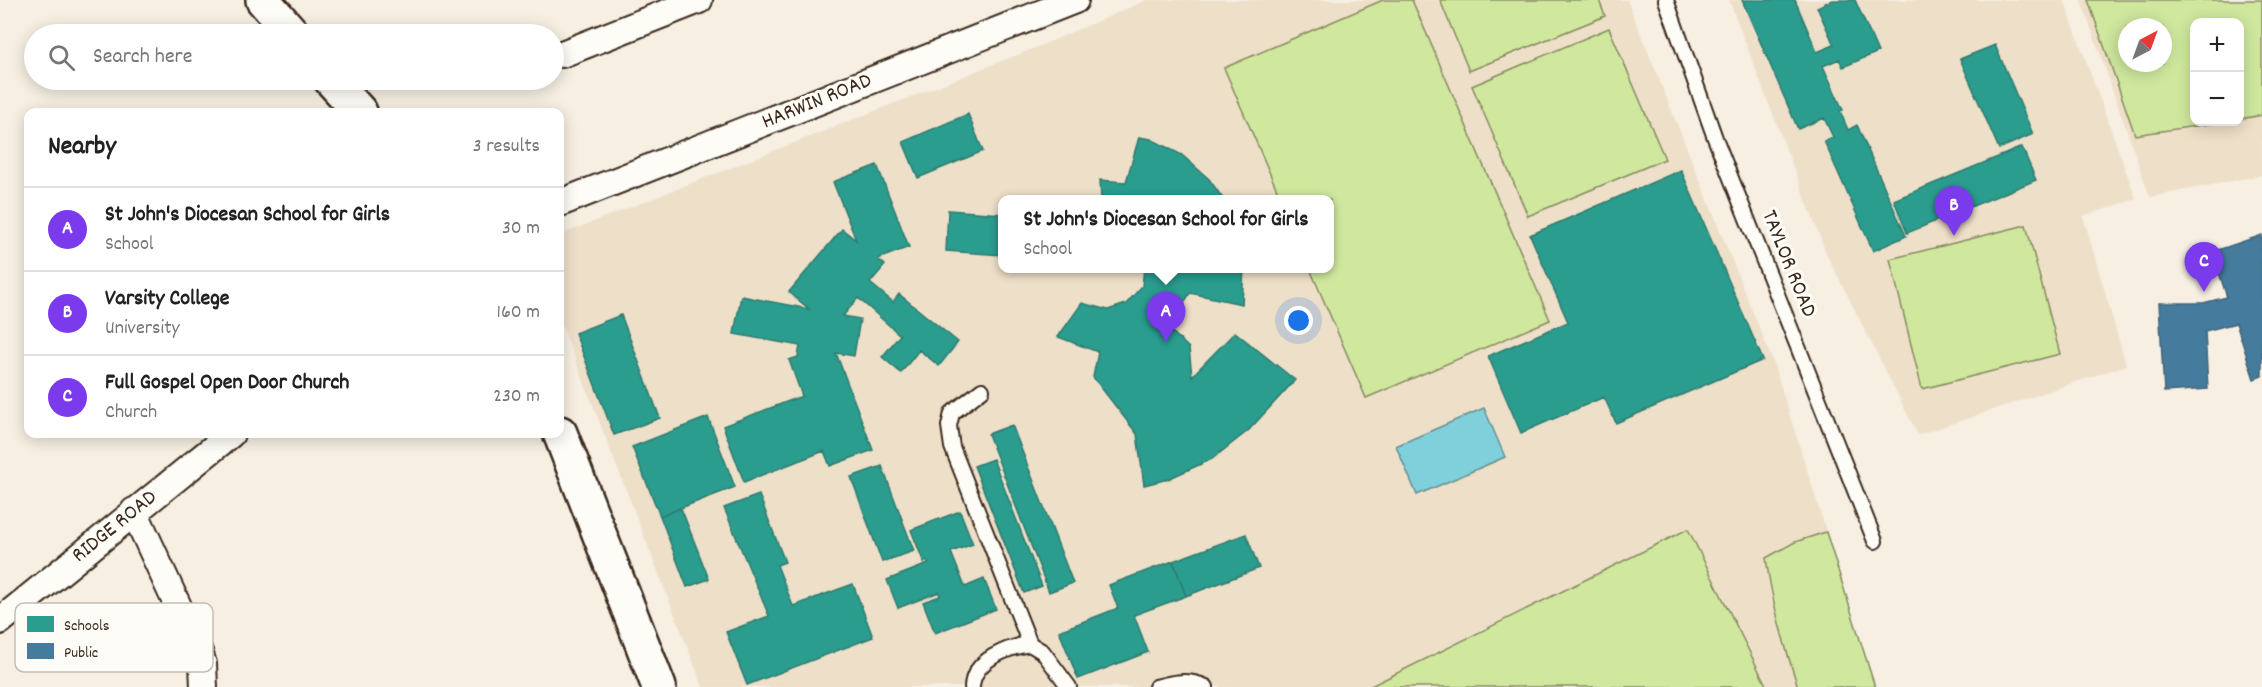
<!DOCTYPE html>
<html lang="en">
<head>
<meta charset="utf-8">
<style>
	:root { --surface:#fff; --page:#f2f2f2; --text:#222; --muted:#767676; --line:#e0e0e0; --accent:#7c3aed }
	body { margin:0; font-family:Dekko,sans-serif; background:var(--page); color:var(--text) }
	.controls { position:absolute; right:18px; top:18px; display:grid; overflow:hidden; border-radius:12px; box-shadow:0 3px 15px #0003 }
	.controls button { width:54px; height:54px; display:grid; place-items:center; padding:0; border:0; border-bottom:2px solid var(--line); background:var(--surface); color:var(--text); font:30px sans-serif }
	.compass { position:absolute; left:2118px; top:18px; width:54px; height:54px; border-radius:50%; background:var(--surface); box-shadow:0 3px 15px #0003; rotate:41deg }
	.you { position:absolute; left:1299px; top:321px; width:21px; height:21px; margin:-15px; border:4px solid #fff; border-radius:50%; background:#1a73e8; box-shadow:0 0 0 9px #1a73e833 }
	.badge { display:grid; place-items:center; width:39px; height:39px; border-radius:50%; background:var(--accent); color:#fff; font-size:20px; font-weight:700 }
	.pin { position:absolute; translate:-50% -50px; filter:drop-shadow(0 2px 3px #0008) }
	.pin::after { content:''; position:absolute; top:32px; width:21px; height:18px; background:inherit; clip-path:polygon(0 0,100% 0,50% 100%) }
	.popup { position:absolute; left:998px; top:195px; width:336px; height:78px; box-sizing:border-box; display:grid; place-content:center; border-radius:12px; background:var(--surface); filter:drop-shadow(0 2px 4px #0005); font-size:20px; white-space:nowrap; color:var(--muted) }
	.popup b { font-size:22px; color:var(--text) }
	.popup::after { content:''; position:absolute; left:50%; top:100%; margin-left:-12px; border:12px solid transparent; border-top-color:var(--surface) }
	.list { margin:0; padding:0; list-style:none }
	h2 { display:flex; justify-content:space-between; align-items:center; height:78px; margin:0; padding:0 24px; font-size:26px }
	h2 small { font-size:20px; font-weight:400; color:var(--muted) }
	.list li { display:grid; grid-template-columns:39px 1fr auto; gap:18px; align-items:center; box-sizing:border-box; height:84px; padding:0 24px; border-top:2px solid var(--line) }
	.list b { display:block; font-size:22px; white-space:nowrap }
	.list p { margin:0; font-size:20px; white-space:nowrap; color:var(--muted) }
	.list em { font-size:20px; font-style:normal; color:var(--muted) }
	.icon { flex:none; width:33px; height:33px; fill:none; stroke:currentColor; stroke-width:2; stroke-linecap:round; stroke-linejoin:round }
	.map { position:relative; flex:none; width:2262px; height:687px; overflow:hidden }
	.search { position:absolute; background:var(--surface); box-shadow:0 3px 15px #0003; left:24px; top:24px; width:540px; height:66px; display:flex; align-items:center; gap:15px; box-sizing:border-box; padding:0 21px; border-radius:33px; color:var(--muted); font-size:22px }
	.panel { position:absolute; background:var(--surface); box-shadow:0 3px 15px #0003; left:24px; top:108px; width:540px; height:330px; border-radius:12px }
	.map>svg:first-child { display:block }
</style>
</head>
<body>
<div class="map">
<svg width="2262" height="687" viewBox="0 0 2262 687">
	<rect width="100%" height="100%" fill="#f6efe2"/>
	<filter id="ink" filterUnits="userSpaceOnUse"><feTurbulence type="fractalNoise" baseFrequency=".0167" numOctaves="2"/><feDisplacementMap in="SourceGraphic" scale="12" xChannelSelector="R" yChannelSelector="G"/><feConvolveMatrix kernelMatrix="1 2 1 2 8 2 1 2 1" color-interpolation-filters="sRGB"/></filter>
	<g filter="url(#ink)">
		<path fill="#eedfc9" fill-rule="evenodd" d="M1147,0H1627L1773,362L1875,687H703L560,321V235L1035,48ZM1002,200H1330V268H1002Z
			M1729,0H2064L2136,199L2083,216L2126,365L1918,435L1827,255Z
			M2081,0H2262V175L2150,197ZM2194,22H2240V122H2194ZM2127,27H2163V63H2127Z"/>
		<path fill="#cfe89e" stroke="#85895e" stroke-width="1.5" fill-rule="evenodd" d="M1383,0H1412L1550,320L1366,398L1310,269L1330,268V200L1281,199L1224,68Z
			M1440,0H1599L1605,16L1469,71Z
			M2088,0H2262V115L2240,119V22H2194V122H2223L2135,135ZM2127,27H2163V63H2127Z
			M1609,28L1665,159L1528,216L1472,86Z
			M2026,225L2060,354L1922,389L1890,259Z
			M1688,529L1767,687H1369Z
			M1826,532L1875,687H1798C1784,644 1772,603 1766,558L1795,542Z"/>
		<path fill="#80d0dc" stroke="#648e90" stroke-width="1.5" d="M1484,408L1505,457L1417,495L1396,446Z"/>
		<path fill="#2a9d8f" stroke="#2f7a6d" stroke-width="1.5" d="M1742,0H1795L1817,52L1834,45L1817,7L1832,0H1855L1878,52L1843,67L1839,59L1823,66L1843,110L1840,111L1848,130L1857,125L1906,236L1873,251L1824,141L1833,137L1824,118L1798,129Z
			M1995,45L2033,134L1999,149L1960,59Z
			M968,114L983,151L918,178L903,142Z
			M1139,137L1151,139L1182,155L1209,179L1224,200H1101L1100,180L1126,182Z
			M2022,147L2036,180L1907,233L1894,200Z
			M877,165L909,247L878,259L885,265L870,283L893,302L899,294L958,342L939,366L919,350L901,373L882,357L900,335L858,298L843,316L860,319L854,356L836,353L873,450L830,466L824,451L744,482L723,426L802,396L789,360L798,357L800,346L734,334L741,296L809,309L789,292L842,229L856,240L833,182Z
			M1681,170L1763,360L1616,423L1604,397L1521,433L1488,356L1568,322L1530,235Z
			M948,210L1002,214V255L946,251Z
			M1144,268H1244L1242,304L1190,293L1179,313L1167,327L1189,348L1192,376L1235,332L1295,380L1249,430L1212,459L1168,479L1144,485L1137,434L1093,377L1098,352L1058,337L1082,303L1108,310L1126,304L1142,286Z
			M621,315L660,418L614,435L575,333Z
			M708,417L735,487L660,516L632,447Z
			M1012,425L1073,583L1049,592L988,434Z
			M993,459L1042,586L1024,593L974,466Z
			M882,466L914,551L882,562L851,477Z
			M759,495L785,562L777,565L793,606L853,584L873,637L747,685L726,632L769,616L724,508Z
			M681,508L709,579L687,587L660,516Z
			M960,511L973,544L951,552L965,587L984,579L996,609L935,633L923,602L940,596L939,592L898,608L887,580L928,564L927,561L924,563L911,530Z
			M1246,534L1259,568L1186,596L1173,561Z
			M1173,561L1186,596L1134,615L1148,652L1078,679L1059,631L1118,608L1109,585Z"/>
		<path fill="#457b9d" stroke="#426377" stroke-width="1.5" d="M2262,235V376L2254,379L2236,323L2205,331L2208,389L2164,392L2159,303H2203L2227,297L2212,252Z"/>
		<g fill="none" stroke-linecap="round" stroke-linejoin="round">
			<defs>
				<path id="lane" d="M1666,0L1715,138L1875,541
					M982,390L952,413L949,426L952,447L1030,644
					M972,687C973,660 1008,647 1030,644L1043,652L1069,687
					M1156,687C1173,682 1189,679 1206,687"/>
				<path id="street" d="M562,54L699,0
					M560,203L1075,0
					M134,511L199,652L203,664L204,687
					M0,621L231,434"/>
				<path id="secondary" d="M263,0L293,34
					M331,80L360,112
					M560,433L659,687"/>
			</defs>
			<use href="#lane" stroke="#3b2a1e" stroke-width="18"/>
			<use href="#street" stroke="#3b2a1e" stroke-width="30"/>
			<use href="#secondary" stroke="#3b2a1e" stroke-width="38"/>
			<use href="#lane" stroke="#fdfcf7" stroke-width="14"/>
			<use href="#street" stroke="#fdfcf7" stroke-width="26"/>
			<use href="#secondary" stroke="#fdfcf7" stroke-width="33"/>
		</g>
	</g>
	<g text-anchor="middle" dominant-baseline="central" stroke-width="6" stroke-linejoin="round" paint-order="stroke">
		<g font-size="22" fill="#3b2a1e" stroke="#fdfcf7">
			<text transform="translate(817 102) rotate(-22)">HARWIN ROAD</text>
			<text transform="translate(1788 264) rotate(68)">TAYLOR ROAD</text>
			<text transform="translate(115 527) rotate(-39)">RIDGE ROAD</text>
		</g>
	</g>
	<rect x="15" y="603" width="198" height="69" rx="9" fill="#fdfcf7" stroke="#c3bdb6" stroke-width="1.5"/>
	<rect x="27" y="616" width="27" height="16" fill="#2a9d8f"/>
	<rect x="27" y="643" width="27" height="16" fill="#457b9d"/>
	<g font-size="16" fill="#3b2a1e">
		<text x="64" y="630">Schools</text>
		<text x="64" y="657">Public</text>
	</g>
</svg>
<div class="controls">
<button>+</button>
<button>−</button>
</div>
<svg class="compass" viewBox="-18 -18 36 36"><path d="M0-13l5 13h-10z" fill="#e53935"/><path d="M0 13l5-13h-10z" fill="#767676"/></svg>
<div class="you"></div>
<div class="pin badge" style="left:1166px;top:342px">A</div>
<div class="popup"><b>St John's Diocesan School for Girls</b>School</div>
<div class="pin badge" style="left:1954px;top:236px">B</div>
<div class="pin badge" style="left:2204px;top:292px">C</div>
<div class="search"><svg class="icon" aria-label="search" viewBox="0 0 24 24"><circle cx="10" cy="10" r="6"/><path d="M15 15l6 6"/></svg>Search here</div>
<section class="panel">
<h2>Nearby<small>3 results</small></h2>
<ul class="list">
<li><span class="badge">A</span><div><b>St John's Diocesan School for Girls</b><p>School</p></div><em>30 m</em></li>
<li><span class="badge">B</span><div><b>Varsity College</b><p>University</p></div><em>160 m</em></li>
<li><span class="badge">C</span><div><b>Full Gospel Open Door Church</b><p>Church</p></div><em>230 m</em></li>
</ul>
</section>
</div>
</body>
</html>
